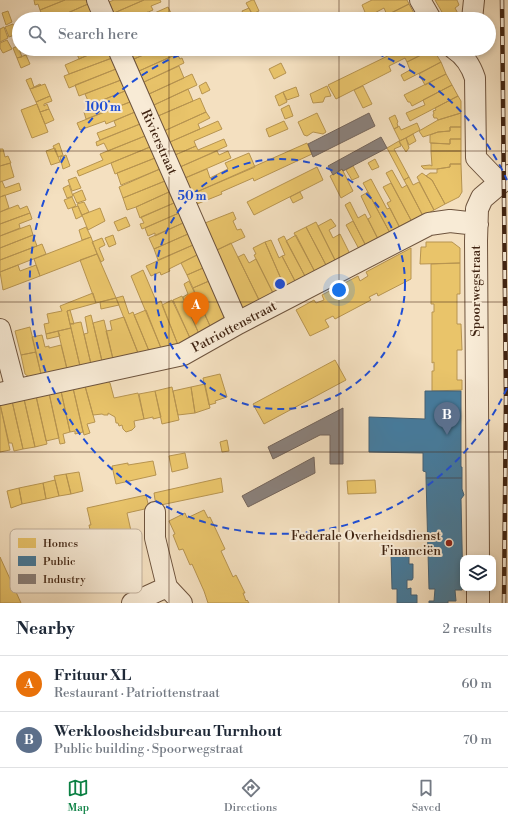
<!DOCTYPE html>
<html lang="en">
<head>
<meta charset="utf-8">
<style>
	:root { --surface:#fff; --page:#f6f6f7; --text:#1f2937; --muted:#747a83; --line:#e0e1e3; --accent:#0b8043 }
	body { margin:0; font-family:"Libre Bodoni",serif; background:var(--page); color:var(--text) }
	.controls { position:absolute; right:12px; bottom:12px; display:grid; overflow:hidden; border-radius:8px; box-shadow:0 2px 6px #0003 }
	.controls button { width:36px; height:36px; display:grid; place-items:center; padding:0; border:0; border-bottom:1px solid var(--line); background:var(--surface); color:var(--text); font:20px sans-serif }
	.you { position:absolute; left:339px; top:290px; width:14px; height:14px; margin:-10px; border:3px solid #fff; border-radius:50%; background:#1a73e8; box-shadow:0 0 0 6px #1a73e833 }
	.badge { display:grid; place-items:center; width:26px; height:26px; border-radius:50%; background:var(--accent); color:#fff; font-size:13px; font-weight:700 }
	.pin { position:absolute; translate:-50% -33px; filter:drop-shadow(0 1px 2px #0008) }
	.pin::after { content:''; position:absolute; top:21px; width:14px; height:12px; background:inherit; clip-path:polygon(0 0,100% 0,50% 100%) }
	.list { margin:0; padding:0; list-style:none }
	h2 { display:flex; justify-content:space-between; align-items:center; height:52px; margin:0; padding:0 16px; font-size:17px }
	h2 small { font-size:13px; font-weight:400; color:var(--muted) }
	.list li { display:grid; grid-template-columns:26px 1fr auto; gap:12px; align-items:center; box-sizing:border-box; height:56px; padding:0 16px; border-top:1px solid var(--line) }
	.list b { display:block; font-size:15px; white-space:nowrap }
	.list p { margin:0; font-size:13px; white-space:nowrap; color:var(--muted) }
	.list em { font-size:13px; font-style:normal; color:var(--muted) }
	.icon { flex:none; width:22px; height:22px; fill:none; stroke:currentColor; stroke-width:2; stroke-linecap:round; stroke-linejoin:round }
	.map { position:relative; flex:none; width:508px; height:603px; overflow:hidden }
	.search { position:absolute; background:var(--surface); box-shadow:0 2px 6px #0003; left:12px; right:12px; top:12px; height:44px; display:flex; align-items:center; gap:10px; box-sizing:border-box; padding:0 14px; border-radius:22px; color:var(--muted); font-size:15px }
	.sheet { height:164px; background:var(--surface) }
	nav { display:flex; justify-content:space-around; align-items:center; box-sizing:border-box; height:56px; border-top:1px solid var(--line); background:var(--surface); font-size:11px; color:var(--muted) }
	nav a { display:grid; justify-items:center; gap:2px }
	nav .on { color:var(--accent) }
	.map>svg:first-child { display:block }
</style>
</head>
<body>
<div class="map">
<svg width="508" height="603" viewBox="0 0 508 603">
	<rect width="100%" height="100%" fill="#f4e0c0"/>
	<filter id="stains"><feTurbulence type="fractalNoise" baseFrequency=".005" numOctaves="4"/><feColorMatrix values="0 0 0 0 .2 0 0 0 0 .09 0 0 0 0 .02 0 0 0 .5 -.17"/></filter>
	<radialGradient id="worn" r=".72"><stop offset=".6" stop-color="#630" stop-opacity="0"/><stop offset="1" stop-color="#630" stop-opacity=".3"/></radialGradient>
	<path fill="#e9c46a" stroke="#b79450" d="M34,0H65L40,10L38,4L35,5Z
		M65,0H86L88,4L54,19H44L40,10Z
		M114,0H144L114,13L109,2Z
		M144,0H160L161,2L151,6L153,10L132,19H116L114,13Z
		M252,0H254L259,11L252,14L246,3Z
		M372,0H407L409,4L387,15L384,8L367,17L362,5Z
		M435,0H457L459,5L455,8L461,19H446Z
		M88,4L93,14L81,19H54Z
		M409,4L415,15L406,19H379Z
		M168,7L172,15L162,19H132L148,12L150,15Z
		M249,8L254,17L246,19L242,11Z
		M8,11L12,22L6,25L2,13Z
		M13,24L17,34L9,37L5,27Z
		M4,27L8,38L0,42V29Z
		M7,40L12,49L3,53L0,48V43Z
		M18,46L22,57L17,58L13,48Z
		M75,49H102L79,59Z
		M102,49H108L112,58L69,74L65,65Z
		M129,49H157L134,59Z
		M157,49H175L177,54L139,71L134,59Z
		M402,49H433L407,62L405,58L389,66L391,71L336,99L328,85Z
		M433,49L441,62L404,81L401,75L410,70L407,62Z
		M177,54L180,59L182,58L184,63L144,82L139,71Z
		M26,55L30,64L21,68L17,58Z
		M112,58L116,69L69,88L64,76Z
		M441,62L446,74L425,85L419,74Z
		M281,63L286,73L274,79L269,69Z
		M179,66L184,78L149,94L144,82Z
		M116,69L121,80L79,96L75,85Z
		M192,74L197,85L154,105L149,94Z
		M446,74L452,85L412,106L410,102H408L404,95Z
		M31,78L34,87L40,84L41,85L30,89L26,80Z
		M121,80L125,91L90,105L85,94Z
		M206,82L210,90L202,94L199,86Z
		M45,84L50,96L36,102L30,89Z
		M452,85L458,96L410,121L406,113L425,105L423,100Z
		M327,86L331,96L325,97L323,102L313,103L310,94Z
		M363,86L372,104L363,108L354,90Z
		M296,87L299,96L287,100L283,92Z
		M188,89L193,101L158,116L154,105Z
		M125,91L130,102L86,119L84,112L99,106L98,102Z
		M283,92L287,102L279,106L275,96Z
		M50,96L52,101L44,104V106L47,104L49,109L40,112L36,102Z
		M458,96L461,101V113L438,120L437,118H434L433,115L434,113L433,111L436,110L435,108Z
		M200,98L206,112L164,131L158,116Z
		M130,102L135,112L106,124L105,121L80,130L77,123Z
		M37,104L48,132L32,138L21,110Z
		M289,105L293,116L285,119L281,109Z
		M49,109L54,120L45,124L40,112Z
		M135,112L140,124L100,140L97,133L116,126L114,121Z
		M206,112L210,118L198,124L200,129L170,142L164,131Z
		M317,113L326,132L323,134L313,132L307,136L304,135L298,122Z
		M461,113V127H450V131L438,132L423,137L419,131L438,120Z
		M395,115L398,122L397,123L398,127L394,129L389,118Z
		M218,121L222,129L194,141L196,146L175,155L170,142Z
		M284,121L288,129L269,137L266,129Z
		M417,123L420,130L400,141L394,129L399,126L401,130Z
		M140,124L145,136L108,151L104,143L97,146L96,142Z
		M450,127H461V139H450V144L430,143V135L438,132L450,131Z
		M413,134L416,141L409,145L406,138Z
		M145,136L150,147L79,176L77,171L103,160L100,154Z
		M406,138L409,148L406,152L399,141Z
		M224,139L227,146L180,167L175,155L196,146L198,150Z
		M450,139H461V151H431V143L450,144Z
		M399,141L401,146L394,149L409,177L404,180L387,148Z
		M59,143L63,155L58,157L53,146Z
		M307,143L312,154L254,181L253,178L221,192L222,194L197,204L192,194Z
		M150,147L155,158L115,174L111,163Z
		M55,148L60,162L51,165L46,151Z
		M0,149H3L5,157L8,156L11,163L0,166Z
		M217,151L219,155L228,151L231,158L185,178L180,167Z
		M431,151H461V164H450V167L437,169H424L421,166L430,165L432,166Z
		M249,153L255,167L192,194L185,178L207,169L210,178L228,169L225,163Z
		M66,155L70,166L63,169L60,157Z
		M155,158L160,169L121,185L117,173Z
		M375,159L379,167L372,170L368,163Z
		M10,163L14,177L0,182V166Z
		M450,164H461L462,192L459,197L445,204L432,180L426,176L430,173H437V169L450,167Z
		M353,166L359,177L352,180L346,170Z
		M317,167L323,180L254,215L247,202Z
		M160,169L165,181L123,198L119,187Z
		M342,169L353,191L341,198L330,176Z
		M392,170L402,188L407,185L423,216L412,222L386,173Z
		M422,173L432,180L445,204L434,210L417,177Z
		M76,177L81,188L72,191L68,180Z
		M409,177L413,185L419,182L434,210L423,216L404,180Z
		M371,179L387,209L390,208L400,228L390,233L363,183Z
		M2,181L5,188L19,183L21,190L0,197V182Z
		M165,181L169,192L136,207L127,210L123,198Z
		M391,183L412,222L400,228L387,203L391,201L383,187Z
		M69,185L73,196L67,198L63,188Z
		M82,190L86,200L77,203L73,194Z
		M169,192L174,203L140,218L136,207Z
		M300,192L303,198L293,203L290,197Z
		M368,192L390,233L378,239L368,219L371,217L361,196Z
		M5,195L9,208L0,212V197Z
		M72,197L76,206L68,209L64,200Z
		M84,202L89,212L82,215L77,204Z
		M350,202L358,218L365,214L378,239L366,246L345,205Z
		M174,203L179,213L142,229L140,224L144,223L141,217Z
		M18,205L20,209L27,206L30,213L0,224V212Z
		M78,206L82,216L76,219L72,208Z
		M100,208L105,221L88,230L82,215Z
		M233,212L236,219L233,221L237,230L241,229L245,237L217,250L205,223Z
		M30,213L32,219L19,224L20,228L0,236V224Z
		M179,213L183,223L155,236V233L148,236L145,228Z
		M126,217L130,226L118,231L114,222Z
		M331,219L336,226L329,230L333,238L340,234L350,254L336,262L318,226Z
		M353,221L366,246L359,249L346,225Z
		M316,222L336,262L327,267L306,227Z
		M183,223L188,234L154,249L149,238Z
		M30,225L33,235L0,248V236Z
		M86,227L91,237L82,240L79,230Z
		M306,227L327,267L315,272L294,233Z
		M188,234L193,245L158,260L154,249Z
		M33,235L37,246L0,260V248Z
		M113,235L116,244L109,247L105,238Z
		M296,235L315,272L306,278L286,241Z
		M284,236L306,278L296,283L282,256L285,255L278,239Z
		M91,237L97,254L40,276L34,259Z
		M102,238L105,245L99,248L104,260L101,262L92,242Z
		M271,240L279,258L282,256L296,283L285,288L265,242Z
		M265,242L285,288L274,295L254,255L256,254L253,248Z
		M426,242H452L460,248V263L420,264L421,247H426Z
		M231,243L260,302L246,309L242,308L217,250Z
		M42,244L46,254L0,272V260Z
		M193,245L197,255L169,269L170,271L161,275L160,272L151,276L146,266Z
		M411,248V279L378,296L377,293L369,297L371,300L335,319L333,316L325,320L329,327L310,336L296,310L314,300L316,303L324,300L322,295L358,276L360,281L368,276L366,272Z
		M97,254L116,298L96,303L80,260Z
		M244,254L249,263L256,259L274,295L260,302L238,257Z
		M197,255L203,268L187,275L181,263Z
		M460,263V294H457V324H461L462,350H457V380H462V390L432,391V371H434V362L432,363V312H434V304H431V264Z
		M18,265L20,271L36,265L40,276L3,290L0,272Z
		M203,268L209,281L193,288L187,275Z
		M143,270L157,303L161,301L178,345L161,348L131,276Z
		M189,281L211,328L199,334L183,297L188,294L184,284Z
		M209,281L224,317L223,321L211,328L193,288Z
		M93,293L96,303L67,311L71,328L46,334L44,324L49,323L47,314L62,311L60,306Z
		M123,296L129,314L133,312L149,351L138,353L116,298Z
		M182,296L199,334L190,338L173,300Z
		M116,298L119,305L101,309L100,302Z
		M172,300L190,338L178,345L162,305Z
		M70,310L74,324H70L67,311Z
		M146,310L161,348L149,351L134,315Z
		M91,315L102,361L91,364L84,334L88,333L85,317Z
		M124,317L138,353L113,359L106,331L112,330L110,321Z
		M104,320L113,359L102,361L93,323Z
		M81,322L91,364L80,366L70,324Z
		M30,327L36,352L21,355L15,331Z
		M71,328L80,366L67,369L58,331Z
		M58,331L60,336L47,339L46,334Z
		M42,335L45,347L49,346V348L61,345L67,369L41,374L32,337Z
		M36,352L41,374L29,377L25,374L21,355Z
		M335,360L346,380L264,424L253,404Z
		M220,374L227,397L215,401L216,403L209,405L203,378Z
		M107,381L110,383L114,398L138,393L144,419L134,421L135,427L132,430L126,432L123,429L122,425L119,426L118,423H116L115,417L108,413V415H104L102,414L93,415L85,386Z
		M205,384L210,408L195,413L191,387Z
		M85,386L95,422L87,424L90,433L84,435L73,388Z
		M172,387L179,420L162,424L155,391Z
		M191,387L195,413L178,415L173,391Z
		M73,388L83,432L75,434V431L70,432L61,391Z
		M61,391L70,432L63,434L65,443L60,444L49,393Z
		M155,391L161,417L153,419V417L144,419L139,394Z
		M49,393L59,438L46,441L36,396Z
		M36,396L47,444L35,447L24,399Z
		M24,399L35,447L23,449L12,401Z
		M12,401L23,449L14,451L12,443H9L0,404Z
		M0,404L10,450L0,452Z
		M227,440L229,451L222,452L220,442Z
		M185,453L188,468L172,472L169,456Z
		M153,461L156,475L116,484L112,466L128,463V465Z
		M79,472L83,491L71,494L66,474Z
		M66,474L71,494L59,496L54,476Z
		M221,478L223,492L156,506L154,493Z
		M55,480L59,496L46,499L43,483Z
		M375,480L376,493L348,494L347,481Z
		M43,483L46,499L22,504L19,488Z
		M19,488L22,504L11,508L7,491Z
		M146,495L149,508L127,513L139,567L136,568L140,583L105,590L102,575H100L98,567L100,566L93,535H91L89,525H91L87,508Z
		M204,510L208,518L210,517L225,549L221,551L233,577L236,575L245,593H243L246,601L247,600L249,603H208L204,591L192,564L190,565L183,549L179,550L173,535L175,534L169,521L185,513L187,518Z
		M0,557L21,603H0Z"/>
	<path fill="#457b9d" stroke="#446174" d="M425,391H461V467H462V478H426V472L423,471V453L369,452V417L425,419Z
		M426,478H462V489L464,495L461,499L463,588L462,590H455L456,601H448V603H429V601H434L435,589H429Z
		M391,554L409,555V564H413V578L412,580H407V589L411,588V595H417V603H397V589H392Z"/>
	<path fill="#8a817c" stroke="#74655c" d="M369,113L375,126L313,157L308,144Z
		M381,137L387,148L343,171L342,169L333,175L328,166Z
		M343,408V464H330V435H320L273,459L268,447Z
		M314,457L315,473L248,507L242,496Z"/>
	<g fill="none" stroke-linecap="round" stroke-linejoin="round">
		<defs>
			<path id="minor" d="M97,0L105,19
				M420,0L431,19
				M472,19L474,0
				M118,49L238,323
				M454,49C465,56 471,66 475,78L476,158L500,183
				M0,329L16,390
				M167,587L182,603
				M132,603L167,587L155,538V512"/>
			<path id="tertiary" d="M0,394L183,354L238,323L429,224L450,221L477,224
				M478,558L476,241L477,209L482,198L508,176
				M478,588V603"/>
		</defs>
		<use href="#minor" stroke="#6e543e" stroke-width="22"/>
		<use href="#tertiary" stroke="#6e543e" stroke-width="24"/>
		<use href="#minor" stroke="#f8ebd6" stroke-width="20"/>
		<use href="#tertiary" stroke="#f8ebd6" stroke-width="22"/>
		<defs>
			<path id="rail" d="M502,0L506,397L504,603"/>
		</defs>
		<use href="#rail" stroke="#412513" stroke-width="4.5"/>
		<use href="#rail" stroke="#f8ebd6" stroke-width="3" stroke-dasharray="9" stroke-linecap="butt"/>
	</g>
	<path fill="none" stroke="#412513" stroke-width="1" stroke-opacity="0.55" d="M169,0V19M339,0V19M169,49V603M339,49V603M0,151H508M0,302H508M0,452H508"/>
	<g fill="none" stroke="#1d4ed8" stroke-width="2" stroke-dasharray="7 5">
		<circle cx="280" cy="284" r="125"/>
		<path d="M507 388A250 250 0 1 1 194 49M366 49A250 250 0 0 1 507 180"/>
	</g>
	<circle fill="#8f2418" stroke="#f8ebd6" stroke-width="1.5" cx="449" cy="543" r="4"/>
	<g text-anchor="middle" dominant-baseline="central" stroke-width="4" stroke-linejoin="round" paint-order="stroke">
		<g font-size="13" fill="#412513" stroke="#f8ebd6">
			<text transform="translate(159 142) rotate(66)">Rivierstraat</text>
			<text transform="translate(476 291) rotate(-90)">Spoorwegstraat</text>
			<text transform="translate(234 327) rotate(-28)">Patriottenstraat</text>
		</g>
		<g font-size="13" fill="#412513" stroke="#f8ebd6" text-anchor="end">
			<text x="441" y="536">Federale Overheidsdienst<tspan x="441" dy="15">Financiën</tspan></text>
		</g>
	</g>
	<rect x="10" y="529" width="132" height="64" rx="6" fill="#f8ebd6" stroke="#c1b09c" stroke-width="1"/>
	<rect x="18" y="538" width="18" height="10" fill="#e9c46a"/>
	<rect x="18" y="556" width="18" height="10" fill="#457b9d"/>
	<rect x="18" y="574" width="18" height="10" fill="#8a817c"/>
	<g font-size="11" fill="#412513">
		<text x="43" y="547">Homes</text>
		<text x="43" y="565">Public</text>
		<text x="43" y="583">Industry</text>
	</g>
	<circle cx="280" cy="284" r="6" fill="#1d4ed8" stroke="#f8ebd6" stroke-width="2"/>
	<g font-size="12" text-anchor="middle" font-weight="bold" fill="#1d4ed8" stroke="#f8ebd6" stroke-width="4" stroke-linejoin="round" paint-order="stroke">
		<text x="103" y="111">100 m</text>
		<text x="192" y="200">50 m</text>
	</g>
	<rect width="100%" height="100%" filter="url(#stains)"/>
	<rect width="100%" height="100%" fill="url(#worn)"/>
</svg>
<div class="controls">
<button><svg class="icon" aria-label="layers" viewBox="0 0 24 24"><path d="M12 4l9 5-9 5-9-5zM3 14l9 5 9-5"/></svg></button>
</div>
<div class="you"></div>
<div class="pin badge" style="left:196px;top:325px;background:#e8710a">A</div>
<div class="pin badge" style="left:447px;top:435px;background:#5c6f8a">B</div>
<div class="search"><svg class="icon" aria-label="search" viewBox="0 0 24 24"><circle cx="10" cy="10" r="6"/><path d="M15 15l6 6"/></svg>Search here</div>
</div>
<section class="sheet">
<h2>Nearby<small>2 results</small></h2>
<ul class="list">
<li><span class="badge" style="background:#e8710a">A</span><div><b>Frituur XL</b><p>Restaurant · Patriottenstraat</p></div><em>60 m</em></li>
<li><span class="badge" style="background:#5c6f8a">B</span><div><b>Werkloosheidsbureau Turnhout</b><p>Public building · Spoorwegstraat</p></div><em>70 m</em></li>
</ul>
</section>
<nav>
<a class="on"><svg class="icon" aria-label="map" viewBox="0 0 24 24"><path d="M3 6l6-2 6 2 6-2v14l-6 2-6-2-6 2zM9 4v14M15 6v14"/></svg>Map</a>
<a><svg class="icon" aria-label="directions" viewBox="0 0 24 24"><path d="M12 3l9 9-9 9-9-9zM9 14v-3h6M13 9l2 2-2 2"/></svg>Directions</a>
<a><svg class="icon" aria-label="saved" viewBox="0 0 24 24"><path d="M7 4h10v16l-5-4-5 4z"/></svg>Saved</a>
</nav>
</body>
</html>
